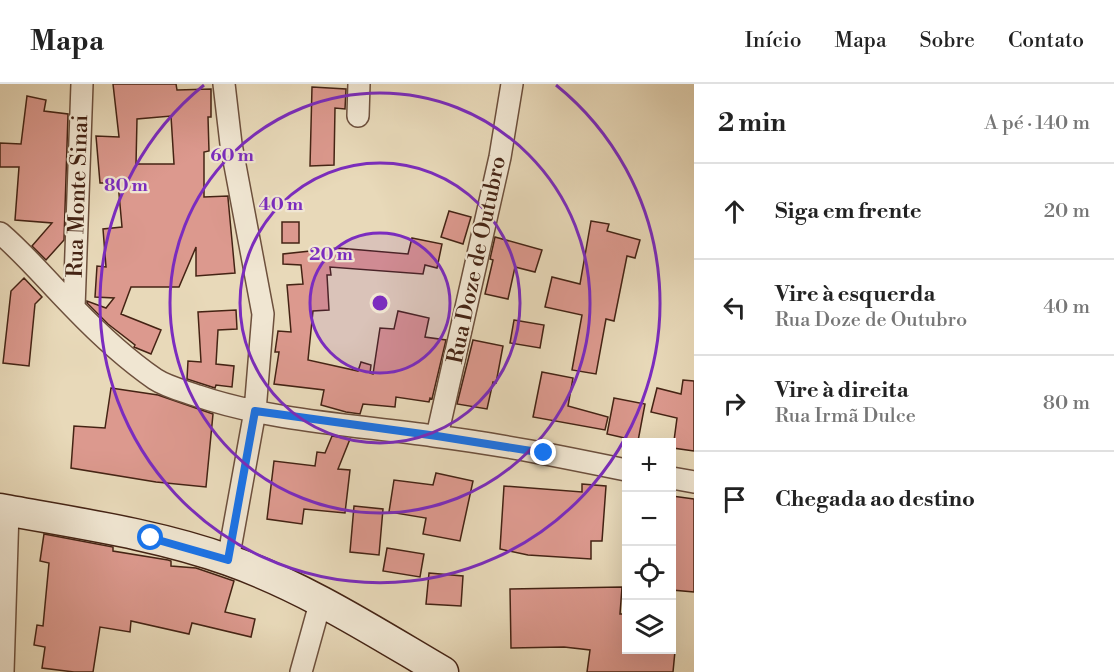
<!DOCTYPE html>
<html lang="pt">
<head>
<meta charset="utf-8">
<style>
	:root { --surface:#fff; --page:#f2f2f2; --text:#222; --muted:#767676; --line:#e0e0e0 }
	body { margin:0; font-family:"Libre Bodoni",serif; background:var(--page); color:var(--text) }
	.controls { position:absolute; right:18px; bottom:18px; display:grid; overflow:hidden; border-radius:0px; box-shadow:0 6px 24px #0002 }
	.controls button { width:54px; height:54px; display:grid; place-items:center; padding:0; border:0; border-bottom:2px solid var(--line); background:var(--surface); color:var(--text); font:30px sans-serif }
	.stop { position:absolute; width:18px; height:18px; margin:-14px; border:4px solid #1a73e8; border-radius:50%; background:#fff }
	.stop.end { background:#1a73e8; border-color:#fff; box-shadow:0 2px 6px #0008 }
	.list { margin:0; padding:0; list-style:none }
	h2 { display:flex; justify-content:space-between; align-items:center; height:78px; margin:0; padding:0 24px; font-size:26px }
	h2 small { font-size:20px; font-weight:400; color:var(--muted) }
	.list li { display:grid; grid-template-columns:39px 1fr auto; gap:18px; align-items:center; box-sizing:border-box; height:96px; padding:0 24px; border-top:2px solid var(--line) }
	.list b { display:block; font-size:22px; white-space:nowrap }
	.list p { margin:0; font-size:20px; white-space:nowrap; color:var(--muted) }
	.list em { font-size:20px; font-style:normal; color:var(--muted) }
	.icon { flex:none; width:33px; height:33px; fill:none; stroke:currentColor; stroke-width:2; stroke-linecap:round; stroke-linejoin:round }
	.map { position:relative; flex:none; width:694px; height:588px; overflow:hidden }
	header { display:flex; align-items:center; gap:36px; box-sizing:border-box; height:84px; padding:0 30px; background:var(--surface); border-bottom:2px solid var(--line) }
	header strong { font-size:28px }
	nav { display:flex; gap:33px; margin-inline-start:auto; font-size:21px }
	main { display:flex }
	aside { flex:1; background:var(--surface) }
	.map>svg:first-child { display:block }
</style>
</head>
<body>
<header>
<strong>Mapa</strong>
<nav><a>Início</a><a>Mapa</a><a>Sobre</a><a>Contato</a></nav>
</header>
<main>
<div class="map">
<svg width="694" height="588" viewBox="0 0 694 588">
	<rect width="100%" height="100%" fill="#e8d9b9"/>
	<filter id="stains"><feTurbulence type="fractalNoise" baseFrequency=".00333" numOctaves="4"/><feColorMatrix values="0 0 0 0 .2 0 0 0 0 .09 0 0 0 0 .02 0 0 0 .5 -.17"/></filter>
	<radialGradient id="worn" r=".72"><stop offset=".6" stop-color="#630" stop-opacity="0"/><stop offset="1" stop-color="#630" stop-opacity=".3"/></radialGradient>
	<path fill="#dc998e" stroke="#442314" stroke-width="1.5" fill-rule="evenodd" d="M113,0H176L177,6L211,5V33H208L209,67L204,68V113L228,112V114L235,189L196,192V163L179,203H131L121,230L161,246L151,270L134,263L135,261L108,240L87,219V217L106,224L114,214L95,213L97,182L106,183L103,145L122,143L118,99H100L96,52L119,53ZM171,32L174,80H136L137,35Z
		M312,3L346,5L345,25L335,24L334,81L310,82Z
		M27,12L46,16L44,27L68,30L64,156L46,176L32,162L52,139L15,136L19,83H0V59L21,60Z
		M449,127L471,133L463,160L441,153Z
		M591,137L609,140L607,147L640,156L635,174L627,172L614,237L606,235L596,290L572,286L582,231L545,223L552,193L580,200Z
		M282,138H299V159H282Z
		M495,153L542,166L535,188L515,183L508,215L485,210L493,176L490,175Z
		M412,154L442,160L437,184L425,181L423,190L330,183L331,191H327L329,226L313,227L308,276L358,287L361,278L371,281L370,289L373,290L380,244L394,245L398,227L429,234L425,253L446,256L432,315L430,314L429,318L396,313L395,323L363,320L360,330L346,328L321,321L324,306L274,300L279,268H275L278,247L291,248L287,201L303,200L301,181L283,180V170L338,164L408,170Z
		M24,194L42,213L35,220L29,282L3,279L11,207Z
		M236,226L237,245L218,246L216,280L234,282L232,303L216,301L215,304L187,295L188,277L201,278L198,228Z
		M514,236L544,241L540,264L510,259Z
		M473,256L503,262L496,299L493,298L487,325L457,320Z
		M542,288L573,294L568,322L608,333L605,346L533,333Z
		M683,296L694,297V367L673,364L677,334L651,328L657,304L681,310Z
		M111,304L158,311L213,330L206,403L156,398L71,384L74,342L105,344Z
		M614,314L645,320L638,357L607,350Z
		M332,352L350,355L338,385L350,386L345,429L304,425L302,440L267,435L274,377L315,382L317,368L325,369Z
		M436,389L473,397L460,457L423,450L426,434L389,428L394,396L433,401Z
		M582,400L606,402L602,457H591V475L528,471L500,465L504,402L582,408Z
		M672,412L694,415V508L672,506Z
		M354,422L383,425L379,471L350,468Z
		M44,450L113,463V467L168,476L171,477V482L196,484L234,497L225,528L255,535L251,553L192,539L189,550L131,537L130,548L100,543L93,588H74L42,584L45,563L34,561L37,541L43,542L49,479L40,477Z
		M387,464L424,470L420,493L383,487Z
		M429,489L463,492L461,522L426,520Z
		M622,503L620,530H627L624,566L675,567L673,588H587L590,566L564,563L511,564L510,505Z"/>
	<g fill="none" stroke-linecap="round" stroke-linejoin="round">
		<defs>
			<path id="street" d="M224,0L231,60L263,230L255,327L228,476
				M358,32L359,0
				M0,149C27,172 49,199 73,223C98,249 126,275 155,295C167,303 184,307 198,312C272,337 356,341 434,352C499,360 563,373 626,386
				M74,224L82,0
				M437,352L500,73L512,0
				M672,394L694,398
				M3,588L8,427
				M301,588L321,516"/>
			<path id="secondary" d="M0,425C75,439 156,450 228,476C305,503 373,547 443,588"/>
		</defs>
		<use href="#street" stroke="#6d503d" stroke-width="24"/>
		<use href="#secondary" stroke="#442314" stroke-width="33"/>
		<use href="#street" stroke="#f0e6d2" stroke-width="21"/>
		<use href="#secondary" stroke="#f0e6d2" stroke-width="30"/>
	</g>
	<g fill="none" stroke-linecap="round" stroke-linejoin="round">
		<path stroke="#1a73e8" stroke-width="8" d="M151,454L228,476L255,327L437,352L544,369"/>
	</g>
	<circle cx="380" cy="219" r="70" fill="#7b2cbf" fill-opacity=".12"/>
	<g fill="none" stroke="#7b2cbf" stroke-width="3">
		<circle cx="380" cy="219" r="70"/>
		<circle cx="380" cy="219" r="140"/>
		<circle cx="380" cy="219" r="210"/>
		<path d="M556 1A280 280 0 1 1 204 1"/>
	</g>
	<g text-anchor="middle" dominant-baseline="central" stroke-width="4.5" stroke-linejoin="round" paint-order="stroke">
		<g font-size="22" fill="#442314" stroke="#f0e6d2">
			<text transform="translate(78 112) rotate(-88)">Rua Monte Sinai</text>
			<text transform="translate(477 176) rotate(-78)">Rua Doze de Outubro</text>
		</g>
	</g>
	<circle cx="380" cy="219" r="9" fill="#7b2cbf" stroke="#f0e6d2" stroke-width="3"/>
	<g font-size="18" text-anchor="middle" font-weight="bold" fill="#7b2cbf" stroke="#f0e6d2" stroke-width="4.5" stroke-linejoin="round" paint-order="stroke">
		<text x="232" y="77">60 m</text>
		<text x="126" y="107">80 m</text>
		<text x="281" y="126">40 m</text>
		<text x="331" y="176">20 m</text>
	</g>
	<rect width="100%" height="100%" filter="url(#stains)"/>
	<rect width="100%" height="100%" fill="url(#worn)"/>
</svg>
<div class="controls">
<button>+</button>
<button>−</button>
<button><svg class="icon" aria-label="locate" viewBox="0 0 24 24"><circle cx="12" cy="12" r="6"/><path d="M12 2v4M12 18v4M2 12h4M18 12h4"/></svg></button>
<button><svg class="icon" aria-label="layers" viewBox="0 0 24 24"><path d="M12 4l9 5-9 5-9-5zM3 14l9 5 9-5"/></svg></button>
</div>
<div class="stop" style="left:151px;top:454px"></div>
<div class="stop end" style="left:544px;top:369px"></div>
</div>
<aside>
<h2>2 min<small>A pé · 140 m</small></h2>
<ul class="list">
<li><svg class="icon" aria-label="ahead" viewBox="0 0 24 24"><path d="M12 20V5M6 11l6-6 6 6"/></svg><div><b>Siga em frente</b></div><em>20 m</em></li>
<li><svg class="icon" aria-label="left" viewBox="0 0 24 24"><path d="M17 20v-9H6M10 6l-5 5 5 5"/></svg><div><b>Vire à esquerda</b><p>Rua Doze de Outubro</p></div><em>40 m</em></li>
<li><svg class="icon" aria-label="right" viewBox="0 0 24 24"><path d="M7 20v-9h11M14 6l5 5-5 5"/></svg><div><b>Vire à direita</b><p>Rua Irmã Dulce</p></div><em>80 m</em></li>
<li><svg class="icon" aria-label="arrive" viewBox="0 0 24 24"><path d="M6 21V4h12l-3 4 3 4H6"/></svg><div><b>Chegada ao destino</b></div></li>
</ul>
</aside>
</main>
</body>
</html>
